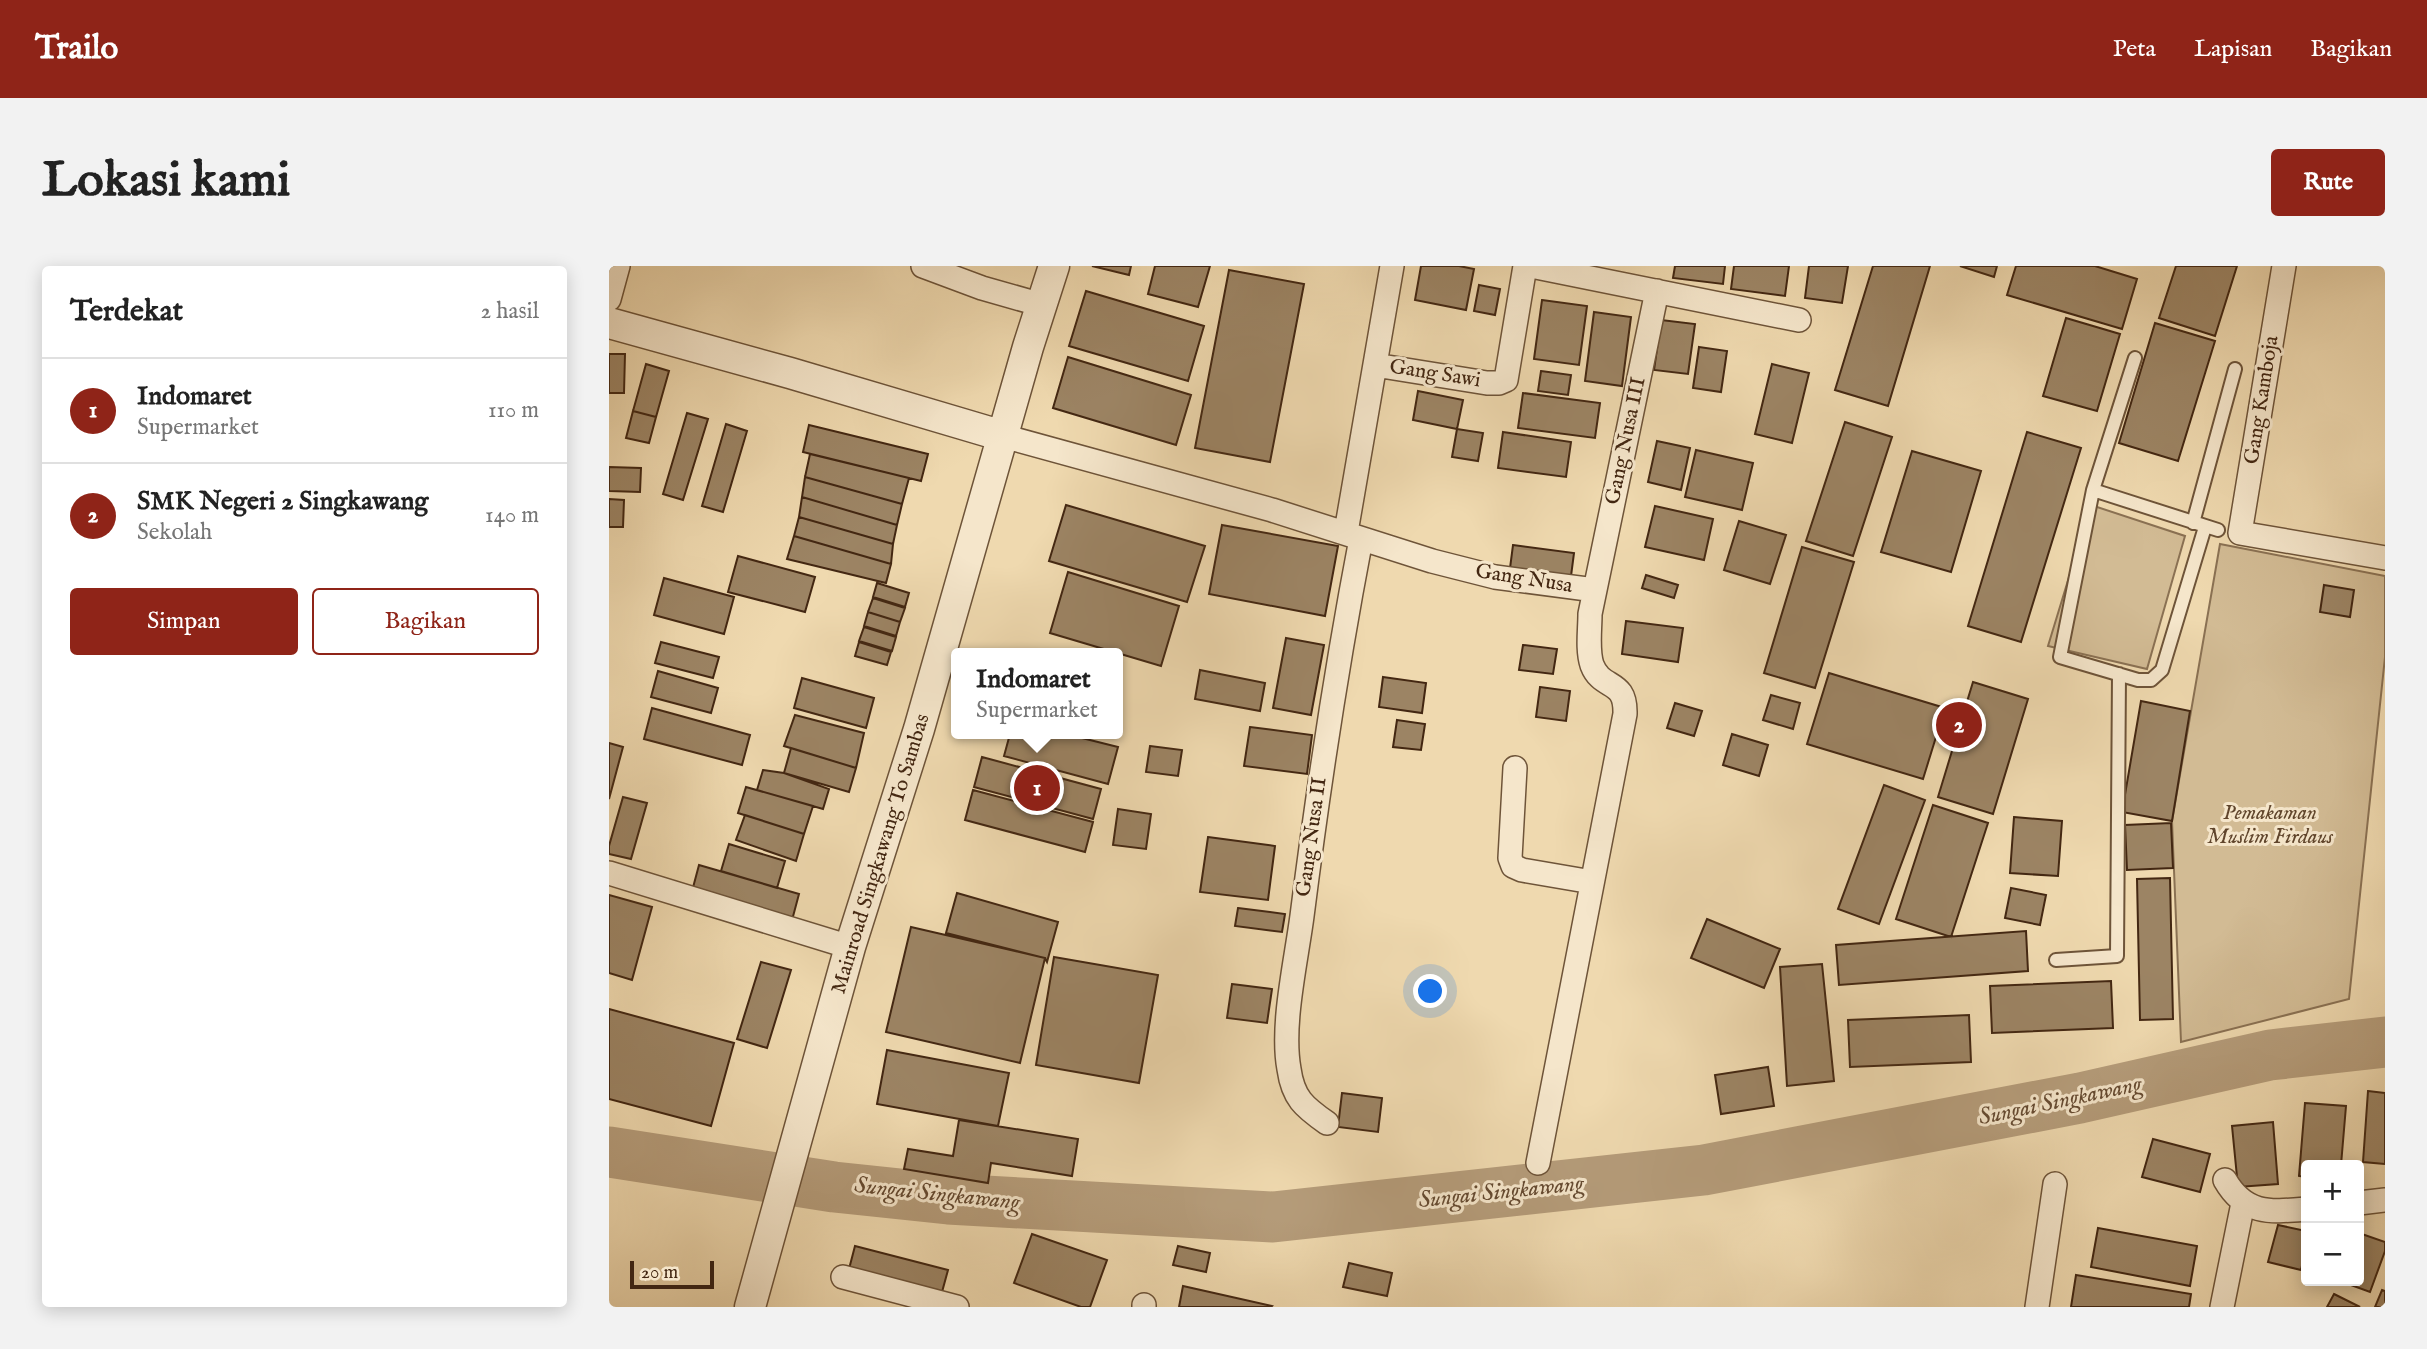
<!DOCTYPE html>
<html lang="id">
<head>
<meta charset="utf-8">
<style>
	:root { --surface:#fff; --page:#f2f2f2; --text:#222; --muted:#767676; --line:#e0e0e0; --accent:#8f2418 }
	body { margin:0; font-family:"IM FELL English",serif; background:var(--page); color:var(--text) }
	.controls { position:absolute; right:21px; bottom:21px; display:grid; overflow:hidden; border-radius:7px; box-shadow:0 4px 18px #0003 }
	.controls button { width:63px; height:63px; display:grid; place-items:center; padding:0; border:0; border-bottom:2px solid var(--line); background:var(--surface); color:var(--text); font:35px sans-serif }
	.scale { position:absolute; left:21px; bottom:18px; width:84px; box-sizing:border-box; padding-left:7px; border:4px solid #432712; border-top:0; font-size:19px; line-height:24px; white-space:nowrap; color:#432712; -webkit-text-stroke:5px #f5e6cb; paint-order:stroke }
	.you { position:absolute; left:822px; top:726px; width:24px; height:24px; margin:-18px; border:5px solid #fff; border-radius:50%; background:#1a73e8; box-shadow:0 0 0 10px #1a73e833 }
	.badge { display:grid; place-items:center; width:46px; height:46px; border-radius:50%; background:var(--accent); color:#fff; font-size:23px; font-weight:700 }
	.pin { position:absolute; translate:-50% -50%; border:4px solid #fff; box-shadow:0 2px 7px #0006 }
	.popup { position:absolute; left:342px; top:382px; width:172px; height:91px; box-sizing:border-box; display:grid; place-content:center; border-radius:7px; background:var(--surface); filter:drop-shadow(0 2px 5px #0005); font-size:23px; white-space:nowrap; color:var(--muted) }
	.popup b { font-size:26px; color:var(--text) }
	.popup::after { content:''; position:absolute; left:50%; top:100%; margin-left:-14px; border:14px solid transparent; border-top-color:var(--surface) }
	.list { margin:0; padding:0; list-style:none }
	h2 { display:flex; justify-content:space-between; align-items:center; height:91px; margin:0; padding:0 28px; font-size:30px }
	h2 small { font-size:23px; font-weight:400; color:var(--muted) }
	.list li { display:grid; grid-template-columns:46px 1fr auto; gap:21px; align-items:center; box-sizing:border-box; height:105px; padding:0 28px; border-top:2px solid var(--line) }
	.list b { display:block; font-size:26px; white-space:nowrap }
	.list p { margin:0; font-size:23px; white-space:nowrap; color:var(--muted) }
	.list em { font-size:23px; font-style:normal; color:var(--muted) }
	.actions { display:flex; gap:14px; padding:21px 28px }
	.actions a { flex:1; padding:16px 0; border:2px solid var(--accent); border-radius:7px; text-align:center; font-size:24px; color:var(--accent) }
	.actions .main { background:var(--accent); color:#fff }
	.map { position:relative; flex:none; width:1776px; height:1041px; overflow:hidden; border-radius:7px }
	header { display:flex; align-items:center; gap:42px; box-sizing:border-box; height:98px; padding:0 35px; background:var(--accent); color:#fff }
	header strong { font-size:33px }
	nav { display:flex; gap:38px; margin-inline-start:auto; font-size:24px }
	.intro { display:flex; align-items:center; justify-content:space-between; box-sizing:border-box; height:168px; padding:0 42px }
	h1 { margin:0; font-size:49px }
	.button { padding:18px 32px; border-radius:7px; background:var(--accent); color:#fff; font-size:24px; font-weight:700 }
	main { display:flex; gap:42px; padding:0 42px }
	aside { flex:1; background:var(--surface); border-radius:7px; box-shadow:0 4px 18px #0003 }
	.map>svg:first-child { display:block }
</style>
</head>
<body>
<header>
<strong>Trailo</strong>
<nav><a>Peta</a><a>Lapisan</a><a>Bagikan</a></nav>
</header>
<div class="intro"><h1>Lokasi kami</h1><a class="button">Rute</a></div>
<main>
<aside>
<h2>Terdekat<small>2 hasil</small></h2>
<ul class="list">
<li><span class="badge">1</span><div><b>Indomaret</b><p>Supermarket</p></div><em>110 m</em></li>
<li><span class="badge">2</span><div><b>SMK Negeri 2 Singkawang</b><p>Sekolah</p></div><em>140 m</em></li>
</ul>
<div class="actions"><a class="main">Simpan</a><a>Bagikan</a></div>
</aside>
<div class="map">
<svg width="1776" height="1041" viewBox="0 0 1776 1041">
	<rect width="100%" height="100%" fill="#efd9af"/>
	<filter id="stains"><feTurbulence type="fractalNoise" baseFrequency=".00286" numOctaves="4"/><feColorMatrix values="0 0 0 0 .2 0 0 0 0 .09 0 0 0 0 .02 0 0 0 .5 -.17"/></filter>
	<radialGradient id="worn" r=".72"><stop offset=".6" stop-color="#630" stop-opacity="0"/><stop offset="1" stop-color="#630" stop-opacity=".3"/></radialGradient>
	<path fill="#d2bb94" stroke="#8a7153" stroke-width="2" d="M1482,239L1576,270L1538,403L1439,380Z
		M1611,278L1776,310V391L1740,733L1572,776L1563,555Z"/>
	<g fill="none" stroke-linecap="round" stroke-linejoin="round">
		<path stroke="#b59c7a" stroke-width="51" d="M0,886L225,921L339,933L664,951L1095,904L1471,832L1661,789L1776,776"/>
	</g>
	<path fill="#9c8464" stroke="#432712" stroke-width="2" d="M483,0H522L520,9Z
		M546,0H601L589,41L539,28Z
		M812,0H850L865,3L857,44L806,34Z
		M1066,0H1116L1114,18L1064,12Z
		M1125,0H1180L1176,30L1122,23Z
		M1200,0H1239L1233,37L1196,32Z
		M1264,0H1321L1279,140L1226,124Z
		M1351,0H1388L1385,11Z
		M1407,0H1486L1528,13L1513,63L1398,29Z
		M1567,0H1628L1606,70L1550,52Z
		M620,4L695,18L661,196L586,182Z
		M870,19L891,23L886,49L865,45Z
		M477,25L595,60L579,115L460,80Z
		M933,34L978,40L970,99L925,93Z
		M985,46L1022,51L1013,120L976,115Z
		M1457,52L1511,68L1488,145L1434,130Z
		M1052,54L1086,58L1079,108L1045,104Z
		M1546,57L1606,75L1569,195L1510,177Z
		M1090,81L1118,85L1112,126L1084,122Z
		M0,88H16L15,127H0Z
		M459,91L582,129L567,179L444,142Z
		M37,98L60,105L47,151L24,145Z
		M1163,98L1200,107L1183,177L1146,168Z
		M932,105L962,109L959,129L929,125Z
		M809,125L854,134L848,163L804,154Z
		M914,127L991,137L986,172L909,162Z
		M24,145L47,151L40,177L17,172Z
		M78,147L99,153L74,234L54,228Z
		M1236,156L1283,171L1244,290L1197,275Z
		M117,158L138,165L114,246L93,240Z
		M200,159L319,188L312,215L194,186Z
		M848,163L874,167L869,195L843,191Z
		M894,166L962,176L957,211L889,202Z
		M1418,166L1472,182L1412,376L1359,360Z
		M1048,175L1081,182L1072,224L1039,216Z
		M1087,184L1144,197L1133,244L1076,231Z
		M1303,185L1372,205L1342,306L1272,286Z
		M201,188L300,212L293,238L196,211Z
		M0,201L32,202L31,226L0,225Z
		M196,211L293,238L288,259L193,231Z
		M193,231L288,259L284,278L190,251Z
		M0,233L15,234L14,261H0Z
		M457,239L596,280L578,336L440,295Z
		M1046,240L1104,253L1095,294L1036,281Z
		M190,251L284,278L282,298L185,270Z
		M1130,255L1177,269L1161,318L1115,304Z
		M613,259L729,280L716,350L600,328Z
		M185,270L282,298L277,317L178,293Z
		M904,279L965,287L961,318L900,310Z
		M1193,281L1245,296L1206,422L1155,407Z
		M129,290L206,311L196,346L119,326Z
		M459,306L570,340L552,400L441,367Z
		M1037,309L1069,319L1065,332L1033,322Z
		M55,312L125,331L115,368L45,349Z
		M268,317L300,327L296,341L264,331Z
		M1715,319L1745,324L1741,351L1711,346Z
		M264,332L296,342L291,356L259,346Z
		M259,346L291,356L287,370L255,360Z
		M1017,355L1074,362L1069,396L1013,388Z
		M255,361L287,371L283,385L250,375Z
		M677,372L715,379L702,449L664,442Z
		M52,376L110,391L104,412L46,397Z
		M250,376L282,386L278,399L246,390Z
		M914,379L948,383L944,408L910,404Z
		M591,404L656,417L651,445L586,433Z
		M49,405L109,422L102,447L42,431Z
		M1220,407L1336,442L1314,513L1198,478Z
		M774,411L817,417L813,447L770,441Z
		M193,412L265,432L257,462L185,442Z
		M1364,416L1419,433L1384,548L1329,531Z
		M931,421L961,425L957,455L927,451Z
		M1162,429L1191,437L1184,463L1154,454Z
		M1532,435L1581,445L1563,555L1513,546Z
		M1066,437L1093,445L1085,470L1058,462Z
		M43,442L141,469L133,499L35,473Z
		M186,449L255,467L247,502L175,480Z
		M788,454L816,458L812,484L784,481Z
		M641,461L703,469L698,508L635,500Z
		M401,468H457L509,481L499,518L395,490Z
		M1123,468L1159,479L1150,510L1114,499Z
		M0,477L14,481L0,533Z
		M541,480L573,484L569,510L537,506Z
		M182,482L247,502L240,526L175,507Z
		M373,491L492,523L484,553L365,521Z
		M154,504L175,507L220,523L214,543L148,524Z
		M1275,519L1316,534L1270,658L1229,643Z
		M137,521L204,540L195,568L129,547Z
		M364,524L484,556L476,586L356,554Z
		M14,531L38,537L22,593L0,588V580Z
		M1324,539L1379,557L1342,671L1287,653Z
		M509,543L542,548L537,583L504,579Z
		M136,549L195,568L187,595L127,574Z
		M1405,551L1453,555L1449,610L1401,607Z
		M1562,557L1564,602L1518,604L1516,559Z
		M599,571L666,580L659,634L591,626Z
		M120,578L176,595L168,622L112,605Z
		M90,599L190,628L182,658L82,629Z
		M1561,612L1564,753L1531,754L1528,613Z
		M1402,622L1437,629L1431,659L1396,652Z
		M348,627L449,656L438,696L436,692L337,667Z
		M0,629L43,641L23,714L0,707Z
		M629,642L676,648L673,666L626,660Z
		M1098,653L1171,683L1155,722L1082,692Z
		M302,661L436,692L411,797L277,766Z
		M1417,665L1419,705L1230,719L1227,679Z
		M445,691L549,709L530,817L427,799Z
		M152,696L182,704L158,782L128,773Z
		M1213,698L1225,815L1178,820L1171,701Z
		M1502,715L1504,762L1383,767L1381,720Z
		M623,718L663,723L658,757L618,752Z
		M0,743L125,777L102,860L0,833Z
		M1360,749L1362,796L1241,801L1239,754Z
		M278,784L400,807L389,860L268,838Z
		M1159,801L1165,840L1112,848L1106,809Z
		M1759,825L1776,827V898L1754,896Z
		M733,827L773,832L769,866L729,861Z
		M1696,837L1737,840L1732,899H1697V911L1690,910Z
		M350,854L469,873L463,910L382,897L379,917L295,903L299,883L344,890Z
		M1664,856L1669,918L1629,921L1623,860Z
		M1544,873L1601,888L1591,926L1533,911Z
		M1669,959L1697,965V982L1692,1004L1659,996Z
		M1489,962L1588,980L1581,1020L1482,1001Z
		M1750,967L1776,976V985L1761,1026L1731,1015H1750Z
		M423,968L498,994L481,1041H472L405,1017Z
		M246,980L339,1004L333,1026L240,1003Z
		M569,980L601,987L597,1006L564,999Z
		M740,997L783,1007L778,1030L734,1021Z
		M1467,1009L1582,1028L1580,1041H1462Z
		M574,1020L663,1040L662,1041H570Z
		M1773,1024L1776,1025V1041H1766Z
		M1725,1028L1751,1041H1718Z"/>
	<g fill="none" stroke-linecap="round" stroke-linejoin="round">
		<defs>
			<path id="service" d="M1526,92L1484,224L1609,264
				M1484,224L1451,391L1529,414H1542L1553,404L1596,261
				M1584,257L1626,103
				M1447,694L1508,690L1510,408"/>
			<path id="minor" d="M314,0L373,22L433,39
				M922,0L1190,54
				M1675,0L1631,267L1776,292
				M0,33L9,0
				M766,99L878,117H890L897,114L916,0
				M394,170L663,244L823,295L886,311L986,324
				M737,266L783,0
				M906,502L901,592L904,600L913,604L983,616
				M0,607L241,681
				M718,857C695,841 684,832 680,803C672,759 687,696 693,650C709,524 728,398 752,273
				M929,897L1016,448C1017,412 993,425 983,399C978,384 981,364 981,348L1048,25
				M1616,914C1636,949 1661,946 1697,943
				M1750,937L1776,934
				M234,1011L348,1041
				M535,1041V1039
				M1428,1041L1446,918
				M1613,1041L1634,937"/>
			<path id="tertiary" d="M0,57L181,107L394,170
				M141,1041L241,681L310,463L419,81L445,0"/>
		</defs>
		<use href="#service" stroke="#6e5439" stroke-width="16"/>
		<use href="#minor" stroke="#6e5439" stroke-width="26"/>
		<use href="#tertiary" stroke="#6e5439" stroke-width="33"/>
		<use href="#service" stroke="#f5e6cb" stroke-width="12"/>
		<use href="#minor" stroke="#f5e6cb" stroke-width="23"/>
		<use href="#tertiary" stroke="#f5e6cb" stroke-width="30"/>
	</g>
	<g text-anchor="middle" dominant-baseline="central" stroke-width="6" stroke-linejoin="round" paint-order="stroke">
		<g font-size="21" fill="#432712" stroke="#f5e6cb">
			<text transform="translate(826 108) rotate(9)">Gang Sawi</text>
			<text transform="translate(1653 134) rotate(-81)">Gang Kamboja</text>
			<text transform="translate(1017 175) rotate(-78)">Gang Nusa III</text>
			<text transform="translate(915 313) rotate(9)">Gang Nusa</text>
			<text transform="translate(703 571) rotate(-82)">Gang Nusa II</text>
			<text transform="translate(272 588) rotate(-73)">Mainroad Singkawang To Sambas</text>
		</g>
		<g font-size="21" font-style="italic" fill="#60452c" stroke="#f5e6cb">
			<text x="1661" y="547">Pemakaman<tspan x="1661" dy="24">Muslim Firdaus</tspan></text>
		</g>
		<g font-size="23" font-style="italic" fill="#654a31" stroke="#f5e6cb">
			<text transform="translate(1451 835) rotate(-12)">Sungai Singkawang</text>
			<text transform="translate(892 926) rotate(-6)">Sungai Singkawang</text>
			<text transform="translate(328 928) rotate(6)">Sungai Singkawang</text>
		</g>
	</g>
	<rect width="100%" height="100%" filter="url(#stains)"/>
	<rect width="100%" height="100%" fill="url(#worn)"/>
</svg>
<div class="controls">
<button>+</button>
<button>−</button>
</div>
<div class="scale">20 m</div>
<div class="you"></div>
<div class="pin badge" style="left:428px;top:522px">1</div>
<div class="popup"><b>Indomaret</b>Supermarket</div>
<div class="pin badge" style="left:1350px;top:459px">2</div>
</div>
</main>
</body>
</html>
